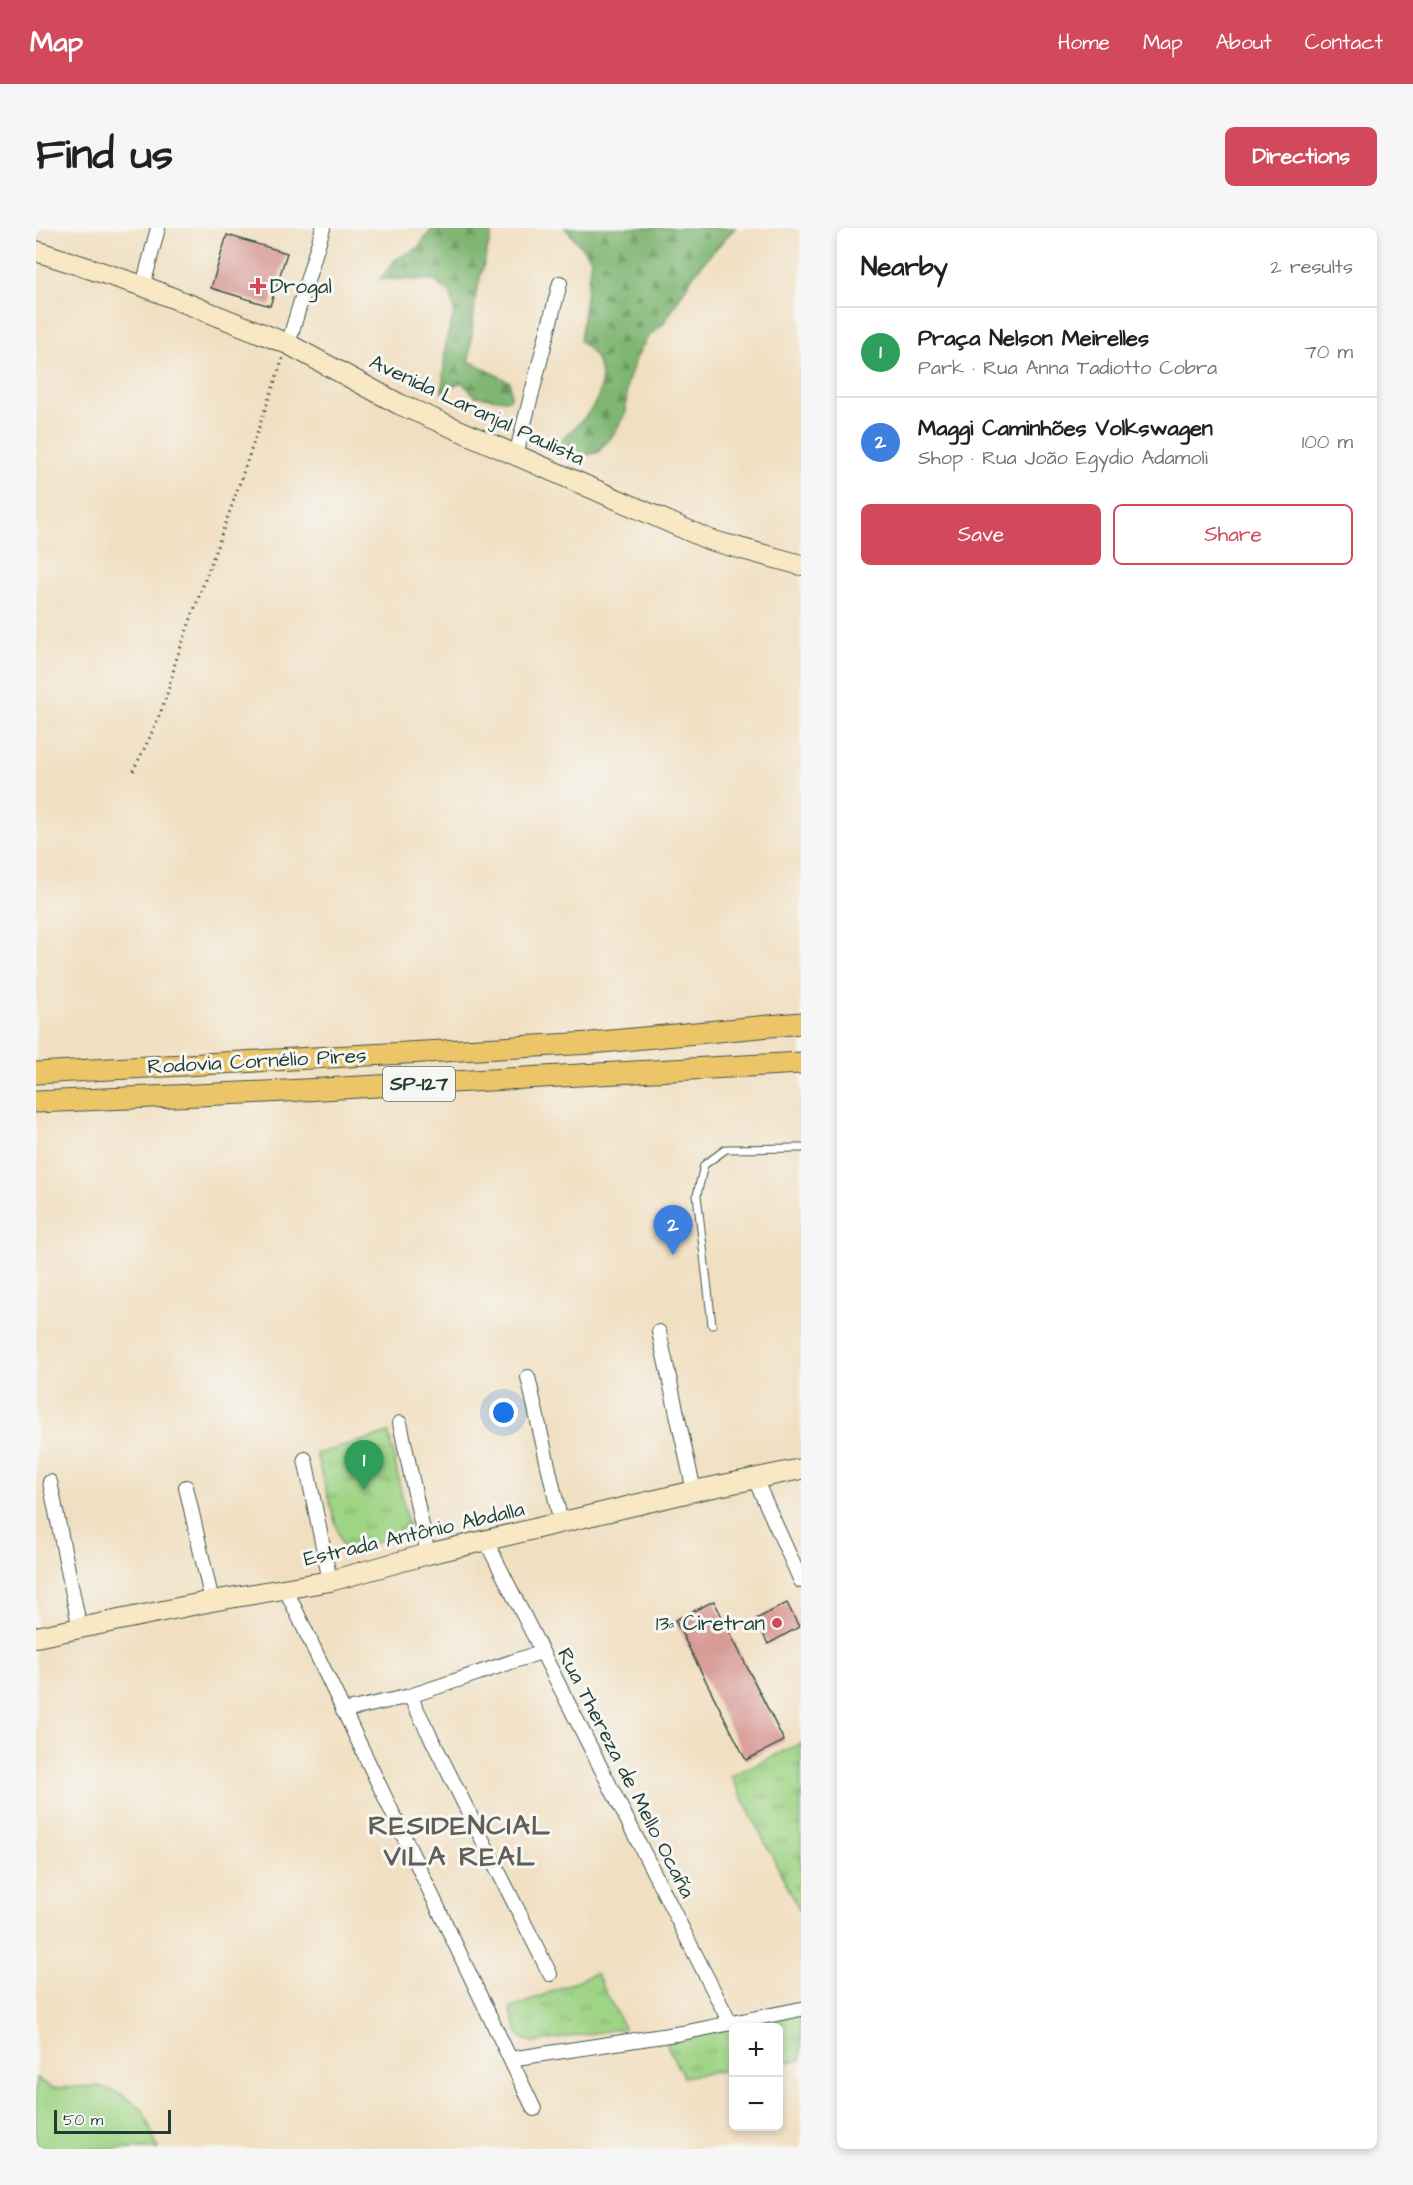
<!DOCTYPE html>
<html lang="en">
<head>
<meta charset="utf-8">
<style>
	:root { --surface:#fff; --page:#f6f6f6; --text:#202124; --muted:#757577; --line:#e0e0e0; --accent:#d1495b }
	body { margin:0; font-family:"Architects Daughter",sans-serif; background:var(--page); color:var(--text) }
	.controls { position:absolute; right:18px; bottom:18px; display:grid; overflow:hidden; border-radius:9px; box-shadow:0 3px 9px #0003 }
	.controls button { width:54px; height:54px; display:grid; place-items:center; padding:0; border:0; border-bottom:2px solid var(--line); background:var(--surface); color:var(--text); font:30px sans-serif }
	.scale { position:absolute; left:18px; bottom:15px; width:117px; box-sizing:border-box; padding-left:6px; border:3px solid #1f3d34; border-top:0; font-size:16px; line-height:21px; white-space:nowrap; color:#1f3d34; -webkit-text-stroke:4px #f6f6f2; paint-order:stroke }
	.you { position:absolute; left:468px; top:1185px; width:21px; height:21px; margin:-15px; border:4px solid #fff; border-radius:50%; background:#1a73e8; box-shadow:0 0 0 9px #1a73e833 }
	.badge { display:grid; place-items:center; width:39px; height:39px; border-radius:50%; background:var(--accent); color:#fff; font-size:20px; font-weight:700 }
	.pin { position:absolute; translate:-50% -50px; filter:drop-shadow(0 2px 3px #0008) }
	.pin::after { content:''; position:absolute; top:32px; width:21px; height:18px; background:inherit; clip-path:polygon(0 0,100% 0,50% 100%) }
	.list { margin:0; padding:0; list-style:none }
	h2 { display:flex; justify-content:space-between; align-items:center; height:78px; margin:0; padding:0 24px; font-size:26px }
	h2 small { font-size:20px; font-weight:400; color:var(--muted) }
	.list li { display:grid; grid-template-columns:39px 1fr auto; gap:18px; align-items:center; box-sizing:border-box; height:90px; padding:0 24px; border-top:2px solid var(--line) }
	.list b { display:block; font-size:22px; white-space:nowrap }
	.list p { margin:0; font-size:20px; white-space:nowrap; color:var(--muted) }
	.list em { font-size:20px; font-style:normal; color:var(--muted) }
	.actions { display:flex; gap:12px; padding:18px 24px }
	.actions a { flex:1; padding:14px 0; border:2px solid var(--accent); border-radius:9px; text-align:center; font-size:21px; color:var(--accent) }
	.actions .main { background:var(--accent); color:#fff }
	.map { position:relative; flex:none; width:765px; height:1921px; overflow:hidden; border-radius:9px }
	header { display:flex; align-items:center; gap:36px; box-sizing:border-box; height:84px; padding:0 30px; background:var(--accent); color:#fff }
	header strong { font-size:28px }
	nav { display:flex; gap:33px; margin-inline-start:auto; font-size:21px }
	.intro { display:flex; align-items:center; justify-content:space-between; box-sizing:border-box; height:144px; padding:0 36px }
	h1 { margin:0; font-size:42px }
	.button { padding:15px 27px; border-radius:9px; background:var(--accent); color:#fff; font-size:21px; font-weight:700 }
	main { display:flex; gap:36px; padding:0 36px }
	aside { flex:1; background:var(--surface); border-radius:9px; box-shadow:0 3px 9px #0003 }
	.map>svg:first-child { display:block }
</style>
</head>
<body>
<header>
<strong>Map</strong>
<nav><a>Home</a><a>Map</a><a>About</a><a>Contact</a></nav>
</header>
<div class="intro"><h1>Find us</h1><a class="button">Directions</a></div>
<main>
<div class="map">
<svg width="765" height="1921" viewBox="0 0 765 1921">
	<defs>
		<pattern id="forest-firs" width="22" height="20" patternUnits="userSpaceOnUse" patternTransform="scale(1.5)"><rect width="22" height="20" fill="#7fb672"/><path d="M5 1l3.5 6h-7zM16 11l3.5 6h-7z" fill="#67955e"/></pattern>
		<pattern id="park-tufts" width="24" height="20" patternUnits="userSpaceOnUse" patternTransform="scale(1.5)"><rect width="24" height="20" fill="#9fd485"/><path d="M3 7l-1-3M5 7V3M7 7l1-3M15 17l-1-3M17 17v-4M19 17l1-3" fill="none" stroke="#81ad6e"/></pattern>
	</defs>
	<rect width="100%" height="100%" fill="#f6f6f2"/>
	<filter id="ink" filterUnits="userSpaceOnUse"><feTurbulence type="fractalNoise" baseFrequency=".0167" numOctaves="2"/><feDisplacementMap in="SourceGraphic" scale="12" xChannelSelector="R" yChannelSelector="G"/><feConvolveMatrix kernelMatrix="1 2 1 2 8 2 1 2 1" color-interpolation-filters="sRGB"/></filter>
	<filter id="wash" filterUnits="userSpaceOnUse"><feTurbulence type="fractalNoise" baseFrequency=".008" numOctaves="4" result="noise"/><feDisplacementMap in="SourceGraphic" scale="24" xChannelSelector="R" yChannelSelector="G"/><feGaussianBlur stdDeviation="1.35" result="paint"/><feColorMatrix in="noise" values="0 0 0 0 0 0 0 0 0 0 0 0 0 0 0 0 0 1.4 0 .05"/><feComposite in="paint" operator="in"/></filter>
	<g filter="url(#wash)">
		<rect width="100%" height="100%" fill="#f1dfc1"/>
		<path fill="#9fd485" stroke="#5f885c" stroke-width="1.5" d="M0,1850L16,1860L64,1858L87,1867L107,1882L122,1921H0Z"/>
		<path fill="url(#forest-firs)" stroke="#4f7a53" stroke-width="1.5" d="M397,0H457L440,66L433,133L474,154L475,170L469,172L440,168L425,154L406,164L410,113L418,85L415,66L397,52L344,51L360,31L382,20Z
			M529,0H699L672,29L656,49L628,95L611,110L599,132L591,157L590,184L578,206L562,224L538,231L522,214C547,193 578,167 560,131C557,124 549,118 544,113L555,30Z"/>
		<path fill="url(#park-tufts)" stroke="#5f885c" stroke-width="1.5" d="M353,1205L372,1298L339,1315L306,1319L280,1226Z
			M765,1515V1685L695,1548Z
			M560,1745L588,1800L497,1815L484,1809L474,1781Z
			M765,1785V1832L743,1835L742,1800H698L697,1841L647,1849L629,1813Z"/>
		<g id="blocks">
			<path fill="#d89a95" d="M191,7L251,25L234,78L175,60Z
				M678,1373L748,1513L710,1532L639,1392Z
				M751,1375L763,1399L732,1416L720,1391Z"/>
		</g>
	</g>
	<g filter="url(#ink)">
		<use href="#blocks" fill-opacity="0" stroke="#3e5549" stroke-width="1.5"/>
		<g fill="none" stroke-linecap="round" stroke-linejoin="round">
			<defs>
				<path id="lane" d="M676,1097L661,967L668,937L690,921L765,920"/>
				<path id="street" d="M107,58L122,0
					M252,116L287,0
					M480,227L524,55
					M623,1104L658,1263
					M492,1149L525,1295
					M364,1195L392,1326
					M269,1231L294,1353
					M719,1251L765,1353
					M14,1254L44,1401
					M150,1259L176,1373
					M450,1313L694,1795
					M249,1360L498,1881
					M374,1468L514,1746
					M307,1483L374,1468L505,1424
					M474,1831L646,1805L765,1781"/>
				<path id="secondary" d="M0,23L107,58L252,116L363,176L674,312L765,337
					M0,1409L176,1373L294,1353L392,1326L658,1263L765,1241"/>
				<path id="primary" d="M0,845L555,815L765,795
					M0,874L230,864L765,835"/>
			</defs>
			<use href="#lane" stroke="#3e5549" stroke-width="9"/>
			<use href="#street" stroke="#3e5549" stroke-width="16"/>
			<use href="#secondary" stroke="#3e5549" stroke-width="22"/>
			<use href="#primary" stroke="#3e5549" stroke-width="23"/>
			<path stroke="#3e5549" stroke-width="3" stroke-dasharray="1.5 4.5" stroke-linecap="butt" d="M97,543C115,508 132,473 139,435L196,277L247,130"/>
			<use href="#lane" stroke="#fff" stroke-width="7"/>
			<use href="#street" stroke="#fff" stroke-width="14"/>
			<use href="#secondary" stroke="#f8e8c3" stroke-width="20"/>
			<use href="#primary" stroke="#edc569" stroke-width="21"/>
		</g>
	</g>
	<g fill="#d1495b" stroke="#f6f6f2" stroke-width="2">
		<path d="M219 49h6v6h6v6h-6v6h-6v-6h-6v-6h6z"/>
		<circle cx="741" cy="1395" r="6"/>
	</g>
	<g text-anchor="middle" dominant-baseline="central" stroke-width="6" stroke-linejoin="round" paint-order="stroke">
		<rect fill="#f6f6f2" stroke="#60746d" stroke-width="1.5" x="347" y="839" width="72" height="34" rx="4.5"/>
		<g font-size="20" font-weight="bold" fill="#1f3d34">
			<text x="383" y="856">SP-127</text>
		</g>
		<g font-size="21" fill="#1f3d34" stroke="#f6f6f2" text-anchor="start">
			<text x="234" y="58">Drogal</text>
			<text x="729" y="1395" text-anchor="end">13ª Ciretran</text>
		</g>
		<g font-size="21" fill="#1f3d34" stroke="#f6f6f2">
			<text transform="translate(441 182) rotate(25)">Avenida Laranjal Paulista</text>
			<text transform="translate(221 833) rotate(-3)">Rodovia Cornélio Pires</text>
			<text transform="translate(378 1306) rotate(-13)">Estrada Antônio Abdalla</text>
			<text transform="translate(590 1545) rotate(63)">Rua Thereza de Mello Ocaña</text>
		</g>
		<g font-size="27" font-weight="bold" letter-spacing="1.5" fill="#605e56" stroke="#f6f6f2">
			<text x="424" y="1598">RESIDENCIAL<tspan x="424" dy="31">VILA REAL</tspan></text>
		</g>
	</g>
</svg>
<div class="controls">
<button>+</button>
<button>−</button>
</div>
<div class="scale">50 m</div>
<div class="you"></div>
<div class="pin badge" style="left:328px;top:1262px;background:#2e9e5b">1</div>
<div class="pin badge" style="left:637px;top:1027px;background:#3f7fe0">2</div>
</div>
<aside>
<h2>Nearby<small>2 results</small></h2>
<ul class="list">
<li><span class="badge" style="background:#2e9e5b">1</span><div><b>Praça Nelson Meirelles</b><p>Park · Rua Anna Tadiotto Cobra</p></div><em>70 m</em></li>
<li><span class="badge" style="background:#3f7fe0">2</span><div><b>Maggi Caminhões Volkswagen</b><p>Shop · Rua João Egydio Adamoli</p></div><em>100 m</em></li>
</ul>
<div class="actions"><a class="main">Save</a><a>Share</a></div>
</aside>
</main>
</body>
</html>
